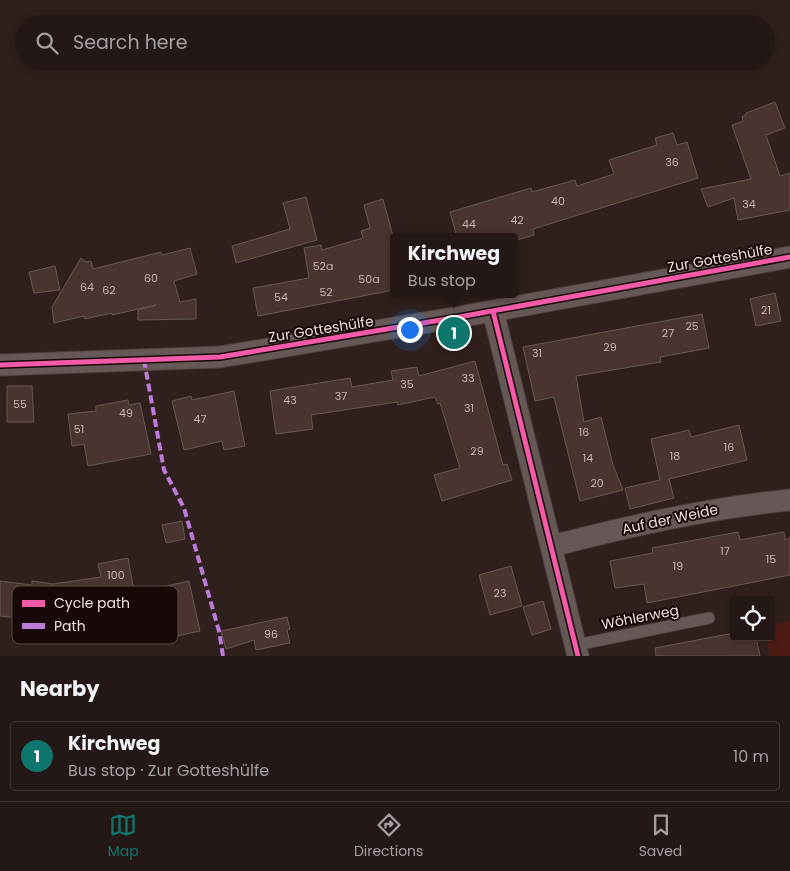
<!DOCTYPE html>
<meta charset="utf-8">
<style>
body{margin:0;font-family:Poppins,sans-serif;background:#302523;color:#f1f3f6}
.controls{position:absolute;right:15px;bottom:15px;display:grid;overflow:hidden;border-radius:5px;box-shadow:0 2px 8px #0003}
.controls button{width:45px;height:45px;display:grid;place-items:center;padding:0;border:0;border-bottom:1px solid #413735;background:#241816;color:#f1f3f6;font:25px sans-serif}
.you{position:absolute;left:409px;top:329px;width:18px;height:18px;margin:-12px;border:4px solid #fff;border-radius:50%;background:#1a73e8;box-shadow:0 0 0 8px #1a73e833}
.badge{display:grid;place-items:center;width:32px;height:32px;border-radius:50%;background:#0f766e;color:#fff;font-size:16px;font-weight:700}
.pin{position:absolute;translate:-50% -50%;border:2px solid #fff;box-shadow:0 1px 5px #0006}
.popup{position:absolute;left:390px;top:233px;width:128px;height:65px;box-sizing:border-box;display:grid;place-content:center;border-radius:5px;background:#241816;filter:drop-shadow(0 1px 4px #0005);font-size:16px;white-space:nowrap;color:#a3a0a1}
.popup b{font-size:19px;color:#f1f3f6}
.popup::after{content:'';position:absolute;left:50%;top:100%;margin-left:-10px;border:10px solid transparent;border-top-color:#241816}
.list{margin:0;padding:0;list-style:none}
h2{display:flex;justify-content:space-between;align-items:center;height:65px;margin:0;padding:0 20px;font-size:21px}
h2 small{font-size:16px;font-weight:400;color:#a3a0a1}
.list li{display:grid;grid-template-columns:32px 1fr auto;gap:15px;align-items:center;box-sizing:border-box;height:70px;margin:0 10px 10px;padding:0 10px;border:1px solid #413735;border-radius:5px}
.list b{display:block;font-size:19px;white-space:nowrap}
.list p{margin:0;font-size:16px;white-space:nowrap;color:#a3a0a1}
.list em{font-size:16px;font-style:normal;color:#a3a0a1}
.icon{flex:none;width:28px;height:28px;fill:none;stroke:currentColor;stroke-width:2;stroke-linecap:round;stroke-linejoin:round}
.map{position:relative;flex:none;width:790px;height:656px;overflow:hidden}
.search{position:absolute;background:#241816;box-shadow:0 2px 8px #0003;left:15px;right:15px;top:15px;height:55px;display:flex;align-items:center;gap:12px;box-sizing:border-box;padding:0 18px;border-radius:28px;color:#a3a0a1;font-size:19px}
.sheet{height:145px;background:#241816}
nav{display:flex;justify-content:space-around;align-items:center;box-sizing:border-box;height:70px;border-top:1px solid #413735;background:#241816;font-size:14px;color:#a3a0a1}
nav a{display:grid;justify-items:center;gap:2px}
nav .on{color:#0f766e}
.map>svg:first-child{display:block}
</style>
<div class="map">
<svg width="790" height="656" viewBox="0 0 790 656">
<rect width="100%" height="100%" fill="#30201d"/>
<!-- green -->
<path fill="#4d1b13" d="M790 621V656H770L766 637H771V625Z"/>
<!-- building -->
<path fill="#4a3430" stroke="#665855" d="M775 102 785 128 766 135 780 176 790 173V210L738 220 734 198 708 207 701 189 751 179 732 125 743 121 742 117 746 115V113Z
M673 133 677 145 687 142 698 178 533 229 534 235 514 241V237H457L450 212 531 188 532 192 575 180 577 186 614 174 609 160 657 145 655 138Z
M306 197 317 240 236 263 232 246 290 229 283 203Z
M383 199 394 240V290L258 316 253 288 309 278 304 248 321 245 322 250 363 238 361 231 370 228 364 205Z
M190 248 197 274 174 281 180 302 196 299V319L138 320V310L156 305 112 315V313L85 319 84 316 54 323 52 307 81 258 86 262 91 261 93 269 161 252 162 255Z
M55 266 60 290 34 293 29 272Z
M775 293 781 321 756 326 750 299Z
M702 314 709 348 660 357 661 362 576 376 584 422 601 417 613 465 623 490 580 501 554 397 535 401 523 347Z
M475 361 503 465 507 464 512 480 442 501 434 475 460 468 440 403 438 404 435 397 398 405 397 402 311 415 313 429 276 434 270 391 350 378 352 387 393 380 391 371 417 367 419 376Z
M7 386H32L34 422H7Z
M234 391 245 446 224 450 222 441 184 450 172 401 191 396 192 400Z
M128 400 129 405 140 403 151 454 88 466 84 444 72 446 68 414 96 411V406Z
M739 425 747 460 669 479 674 498 630 509 625 488 660 480 651 439 689 430 691 437Z
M182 521 185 539 166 543 162 525Z
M738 532 740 540 784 532 785 540 790 538V575L647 603 644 584 615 588 610 561 653 553 652 548Z
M128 558 135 597 107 603 109 615 92 619V626L0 616V581L32 585V581L53 584 101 577 98 564Z
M511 566 522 606 490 615 479 575Z
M189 581 200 631 177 636 176 630 162 634 161 629 152 631 144 591Z
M543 601 551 629 532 635 523 607Z
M287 617 290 629 287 630 290 643 256 650 254 640 226 649 221 631Z
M734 633V637H756L760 656H656L655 648Z"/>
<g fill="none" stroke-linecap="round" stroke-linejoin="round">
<defs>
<path id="lane" d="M576 645 709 618"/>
<path id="street" d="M493 311 578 656
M0 365 220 357 459 317 790 257
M552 546C630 526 709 508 790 500"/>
</defs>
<!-- lane casing -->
<use href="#lane" stroke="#4b3d3b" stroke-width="13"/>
<!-- street casing -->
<use href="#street" stroke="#4b3d3b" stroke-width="23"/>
<!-- lane -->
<use href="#lane" stroke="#665856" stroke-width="11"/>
<!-- street -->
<use href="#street" stroke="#665856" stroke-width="21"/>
<!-- quiet -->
<path stroke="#bd7bd9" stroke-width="4" stroke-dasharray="8 4" stroke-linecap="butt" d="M144 360 164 470 184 508 219 631 223 656"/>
<defs>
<path id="cycleway" d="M493 311 578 656
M0 365 220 357 459 317 790 257"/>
</defs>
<!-- cycleway casing -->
<use href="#cycleway" stroke="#160907" stroke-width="8"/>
<!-- cycleway -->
<use href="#cycleway" stroke="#f35aa7" stroke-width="5"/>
</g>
<g text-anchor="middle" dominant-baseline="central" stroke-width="4" stroke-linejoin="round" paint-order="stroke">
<!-- number labels -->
<g font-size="11" fill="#c9b4b0">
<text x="672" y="162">36</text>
<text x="558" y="201">40</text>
<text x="749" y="204">34</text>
<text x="517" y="220">42</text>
<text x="469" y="224">44</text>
<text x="323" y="266">52a</text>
<text x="151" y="278">60</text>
<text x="369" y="279">50a</text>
<text x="87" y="287">64</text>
<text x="109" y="290">62</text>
<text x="326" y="292">52</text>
<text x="281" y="297">54</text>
<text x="766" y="310">21</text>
<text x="692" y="326">25</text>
<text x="668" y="333">27</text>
<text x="610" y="347">29</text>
<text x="537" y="353">31</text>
<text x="468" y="378">33</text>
<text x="407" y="384">35</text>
<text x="341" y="396">37</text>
<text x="290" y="400">43</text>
<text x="20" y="404">55</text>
<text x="469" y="408">31</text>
<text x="126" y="413">49</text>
<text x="200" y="419">47</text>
<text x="79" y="429">51</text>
<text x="584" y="432">16</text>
<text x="729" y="447">16</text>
<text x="477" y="451">29</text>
<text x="675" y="456">18</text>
<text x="588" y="458">14</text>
<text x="597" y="483">20</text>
<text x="725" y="551">17</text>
<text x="771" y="559">15</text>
<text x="678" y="566">19</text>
<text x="116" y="575">100</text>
<text x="500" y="593">23</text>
<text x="271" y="634">96</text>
</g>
<!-- street labels -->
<g font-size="14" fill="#f3deda" stroke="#160907">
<text transform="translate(720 258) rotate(-10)">Zur Gotteshülfe</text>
<text transform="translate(321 329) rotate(-9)">Zur Gotteshülfe</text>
<text transform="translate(670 519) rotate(-12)">Auf der Weide</text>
<text transform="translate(640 617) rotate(-11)">Wöhlerweg</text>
</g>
</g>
<!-- legend -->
<rect x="12" y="586" width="166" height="58" rx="8" fill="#160907" stroke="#584946" stroke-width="1"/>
<rect x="22" y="600" width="23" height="7" fill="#f35aa7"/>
<rect x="22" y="623" width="23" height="6" fill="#bd7bd9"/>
<g font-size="14" fill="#f3deda">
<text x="54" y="608">Cycle path</text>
<text x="54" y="631">Path</text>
</g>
</svg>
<div class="controls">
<button><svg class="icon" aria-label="locate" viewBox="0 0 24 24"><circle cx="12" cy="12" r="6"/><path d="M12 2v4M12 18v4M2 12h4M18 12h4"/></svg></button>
</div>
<div class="you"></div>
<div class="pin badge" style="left:454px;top:333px">1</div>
<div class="popup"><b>Kirchweg</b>Bus stop</div>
<div class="search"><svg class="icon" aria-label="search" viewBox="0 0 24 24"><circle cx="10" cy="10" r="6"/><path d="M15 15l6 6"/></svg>Search here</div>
</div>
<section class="sheet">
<h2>Nearby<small></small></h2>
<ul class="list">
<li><span class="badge">1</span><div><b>Kirchweg</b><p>Bus stop · Zur Gotteshülfe</p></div><em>10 m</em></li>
</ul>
</section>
<nav>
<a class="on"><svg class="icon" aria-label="map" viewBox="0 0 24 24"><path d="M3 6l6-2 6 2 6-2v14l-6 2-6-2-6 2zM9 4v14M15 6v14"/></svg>Map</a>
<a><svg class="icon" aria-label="directions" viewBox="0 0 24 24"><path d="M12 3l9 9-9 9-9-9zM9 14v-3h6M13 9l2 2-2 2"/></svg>Directions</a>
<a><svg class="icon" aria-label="saved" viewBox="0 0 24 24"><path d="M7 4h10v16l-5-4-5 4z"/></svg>Saved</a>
</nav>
